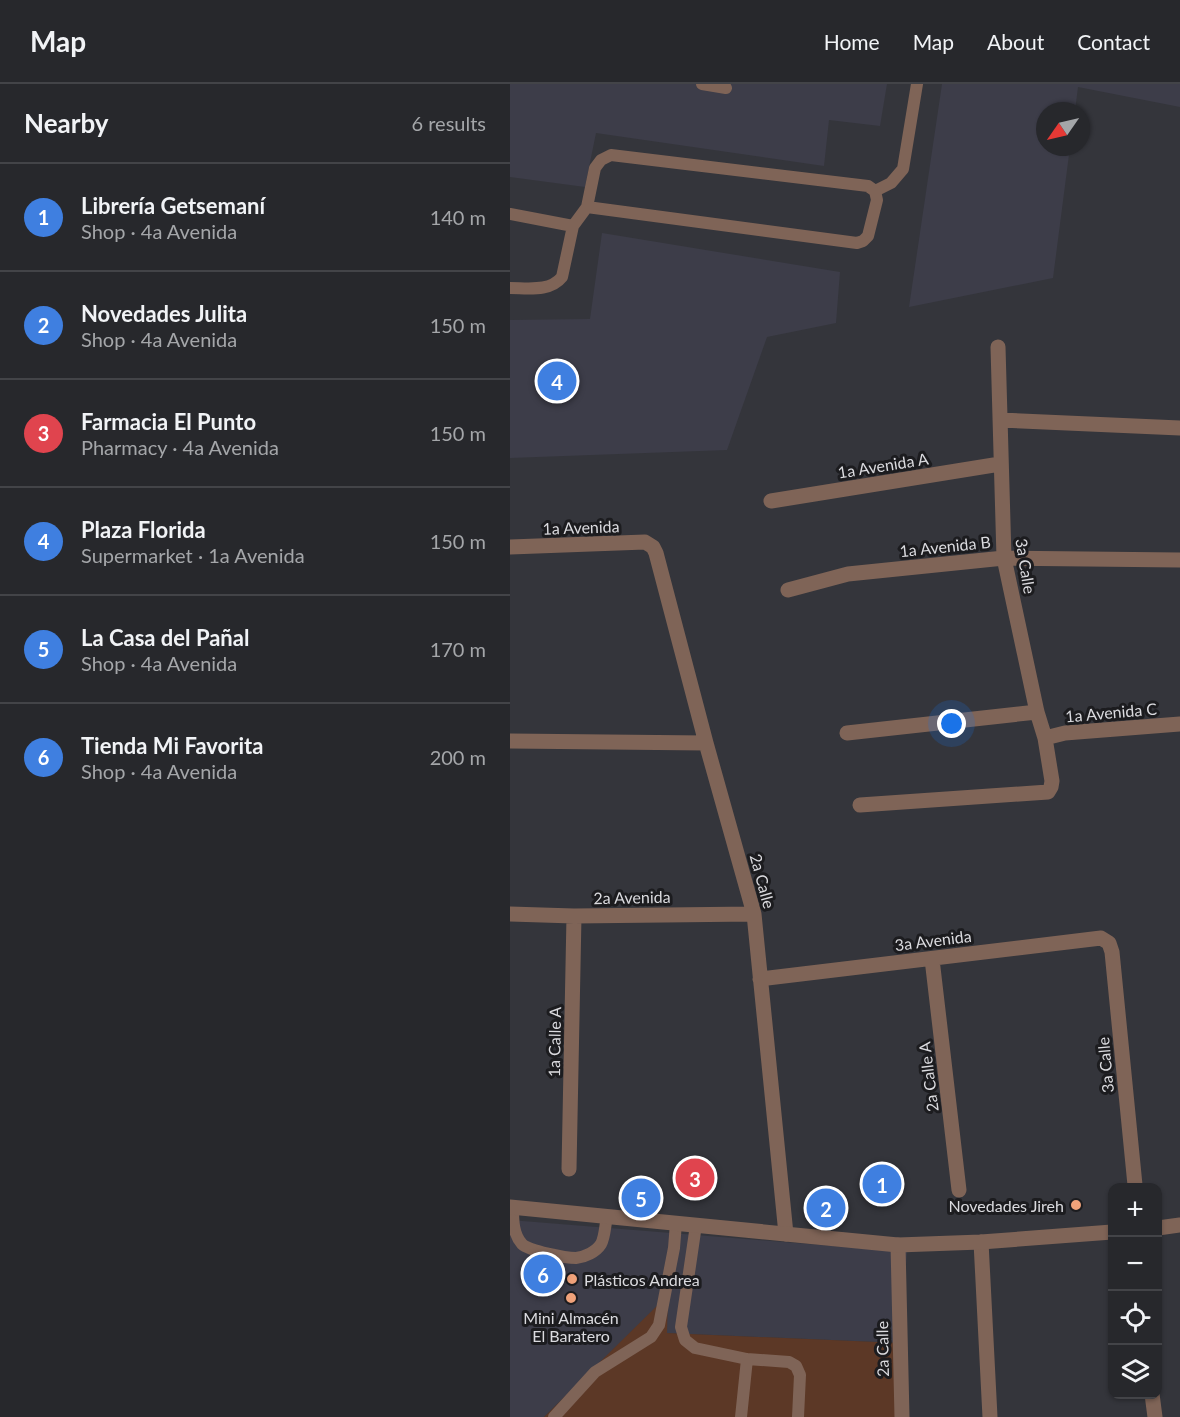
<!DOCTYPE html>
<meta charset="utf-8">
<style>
body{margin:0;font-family:Lato,sans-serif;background:#2f3034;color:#f1f3f6}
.controls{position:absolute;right:18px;bottom:18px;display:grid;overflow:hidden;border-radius:12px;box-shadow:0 2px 4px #0004}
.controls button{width:54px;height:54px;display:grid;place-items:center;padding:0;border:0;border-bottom:2px solid #434448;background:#27282c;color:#f1f3f6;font:30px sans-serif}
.compass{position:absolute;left:526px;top:18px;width:54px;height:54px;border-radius:50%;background:#27282c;box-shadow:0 2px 4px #0004;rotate:236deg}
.you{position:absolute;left:442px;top:640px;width:21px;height:21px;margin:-15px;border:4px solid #fff;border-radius:50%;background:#1a73e8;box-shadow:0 0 0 9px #1a73e833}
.badge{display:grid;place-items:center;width:39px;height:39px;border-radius:50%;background:#f0a27a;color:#fff;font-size:20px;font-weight:700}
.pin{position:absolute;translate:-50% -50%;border:3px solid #fff;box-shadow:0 2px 6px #0006}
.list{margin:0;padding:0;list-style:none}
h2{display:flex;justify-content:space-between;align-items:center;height:78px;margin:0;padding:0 24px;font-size:26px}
h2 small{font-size:20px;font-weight:400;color:#a4a6a9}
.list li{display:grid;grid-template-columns:39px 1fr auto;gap:18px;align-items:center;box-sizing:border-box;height:108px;padding:0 24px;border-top:2px solid #434448}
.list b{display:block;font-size:22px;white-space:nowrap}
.list p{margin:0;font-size:20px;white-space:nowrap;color:#a4a6a9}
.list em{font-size:20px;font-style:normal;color:#a4a6a9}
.icon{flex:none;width:33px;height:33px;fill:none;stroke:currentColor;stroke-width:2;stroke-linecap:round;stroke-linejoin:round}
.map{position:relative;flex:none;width:670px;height:1333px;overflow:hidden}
header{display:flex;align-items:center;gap:36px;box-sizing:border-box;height:84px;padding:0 30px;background:#27282c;border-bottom:2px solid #434448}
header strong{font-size:28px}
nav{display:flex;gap:33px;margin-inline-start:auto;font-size:21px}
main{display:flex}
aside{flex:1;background:#27282c}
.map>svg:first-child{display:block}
</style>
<header>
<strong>Map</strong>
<nav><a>Home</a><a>Map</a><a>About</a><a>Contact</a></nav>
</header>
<main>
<aside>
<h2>Nearby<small>6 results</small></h2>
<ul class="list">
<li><span class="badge" style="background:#3f7fe0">1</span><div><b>Librería Getsemaní</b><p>Shop · 4a Avenida</p></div><em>140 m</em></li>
<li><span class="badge" style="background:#3f7fe0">2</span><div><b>Novedades Julita</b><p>Shop · 4a Avenida</p></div><em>150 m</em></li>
<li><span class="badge" style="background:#e0444e">3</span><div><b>Farmacia El Punto</b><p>Pharmacy · 4a Avenida</p></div><em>150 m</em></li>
<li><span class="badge" style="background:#3f7fe0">4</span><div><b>Plaza Florida</b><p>Supermarket · 1a Avenida</p></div><em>150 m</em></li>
<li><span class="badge" style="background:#3f7fe0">5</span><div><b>La Casa del Pañal</b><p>Shop · 4a Avenida</p></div><em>170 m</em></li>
<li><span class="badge" style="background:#3f7fe0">6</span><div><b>Tienda Mi Favorita</b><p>Shop · 4a Avenida</p></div><em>200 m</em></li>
</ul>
</aside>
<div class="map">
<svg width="670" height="1333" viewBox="0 0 670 1333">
<rect width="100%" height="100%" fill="#34353b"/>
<!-- built -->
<path fill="#3d3d49" d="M0 0H377L370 42 319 36 314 82 86 49 75 103 0 93Z
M432 0H670V23L568 3 565 27H535V63H560L543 194 399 223Z
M92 149 330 188 326 239 257 253 217 366 0 374V236L80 235Z
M0 1136 397 1168 390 1259 156 1249 158 1212 34 1333H0Z"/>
<!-- green -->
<path fill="#5c3826" d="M158 1211 157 1249 390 1259 387 1333H34Z"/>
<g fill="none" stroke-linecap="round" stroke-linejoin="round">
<!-- service -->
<path stroke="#7f6457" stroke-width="12" d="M192 0 216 4
M365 107 381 99 393 85 407 0
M0 130 63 142 52 193C40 208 18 204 0 204
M63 142 77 123 85 84 91 76 101 71 358 102 365 107 367 116 358 152 353 157 347 159 77 123
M3 1124C3 1136 3 1150 12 1160 19 1167 56 1174 66 1174 75 1173 86 1168 91 1160 95 1153 95 1141 97 1133
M186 1141 171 1243 175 1256 185 1264 237 1275 279 1278 286 1282 290 1291 288 1333
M44 1333 85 1288 141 1253 149 1241 164 1164 166 1139
M231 1333 237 1275"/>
<!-- minor -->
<path stroke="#7f6457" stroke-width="15" d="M490 336 670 344
M261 417 490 380
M0 463 135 458 143 463 146 469 196 659 244 830 276 1150
M278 506 338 490 494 474 670 476
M337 649 527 628
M535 654 555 649 670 640
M0 657 196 659
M350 721 538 708 541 703 542 697 535 654 527 628 494 474 488 263
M0 830 64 832 244 830
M422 875 449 1106
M250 895 591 854 599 859 602 868 625 1101
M59 1085 64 832
M471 1158 480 1333
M388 1161 392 1333
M642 1310 645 1333"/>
<!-- tertiary -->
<path stroke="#7f6457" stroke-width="15" d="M0 1123 388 1161 471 1158 602 1148
M648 1144 670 1141"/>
</g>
<!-- markers -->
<g fill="#f0a27a" stroke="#1c1c1f" stroke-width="2">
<circle cx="566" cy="1121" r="6"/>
<circle cx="62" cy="1195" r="6"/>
<circle cx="61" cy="1214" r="6"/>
</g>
<g text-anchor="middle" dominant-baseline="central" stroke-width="6" stroke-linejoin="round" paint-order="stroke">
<!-- street labels -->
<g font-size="16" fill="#dbdbdf" stroke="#1c1c1f">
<text transform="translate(373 381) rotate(-9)">1a Avenida A</text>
<text transform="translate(71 443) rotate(-2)">1a Avenida</text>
<text transform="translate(435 462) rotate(-6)">1a Avenida B</text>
<text transform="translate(516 482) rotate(81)">3a Calle</text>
<text transform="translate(601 628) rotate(-5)">1a Avenida C</text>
<text transform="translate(253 797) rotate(75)">2a Calle</text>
<text transform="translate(122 813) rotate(-1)">2a Avenida</text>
<text transform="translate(423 856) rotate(-7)">3a Avenida</text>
<text transform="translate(44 958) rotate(-89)">1a Calle A</text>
<text transform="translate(595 981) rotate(-95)">3a Calle</text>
<text transform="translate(418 993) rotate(-97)">2a Calle A</text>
<text transform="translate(372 1265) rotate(-91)">2a Calle</text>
</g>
<!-- poi labels -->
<g font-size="16" fill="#dbdbdf" stroke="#1c1c1f" text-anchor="end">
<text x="554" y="1121">Novedades Jireh</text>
<text x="74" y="1195" text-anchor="start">Plásticos Andrea</text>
<text x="61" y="1233" text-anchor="middle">Mini Almacén<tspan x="61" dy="18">El Baratero</tspan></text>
</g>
</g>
</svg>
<div class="controls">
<button>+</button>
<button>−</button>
<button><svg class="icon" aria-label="locate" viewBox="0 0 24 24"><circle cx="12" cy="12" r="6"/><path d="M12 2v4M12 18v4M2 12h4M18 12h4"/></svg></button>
<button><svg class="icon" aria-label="layers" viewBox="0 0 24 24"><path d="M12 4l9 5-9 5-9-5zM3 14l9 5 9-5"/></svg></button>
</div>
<svg class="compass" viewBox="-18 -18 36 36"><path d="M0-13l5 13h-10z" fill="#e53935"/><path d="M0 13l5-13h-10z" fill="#a4a6a9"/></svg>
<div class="you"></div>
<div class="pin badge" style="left:372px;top:1100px;background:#3f7fe0">1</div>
<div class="pin badge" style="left:316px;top:1124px;background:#3f7fe0">2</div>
<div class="pin badge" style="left:185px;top:1094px;background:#e0444e">3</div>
<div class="pin badge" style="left:47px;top:297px;background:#3f7fe0">4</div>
<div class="pin badge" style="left:131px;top:1114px;background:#3f7fe0">5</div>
<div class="pin badge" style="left:33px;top:1190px;background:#3f7fe0">6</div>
</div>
</main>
